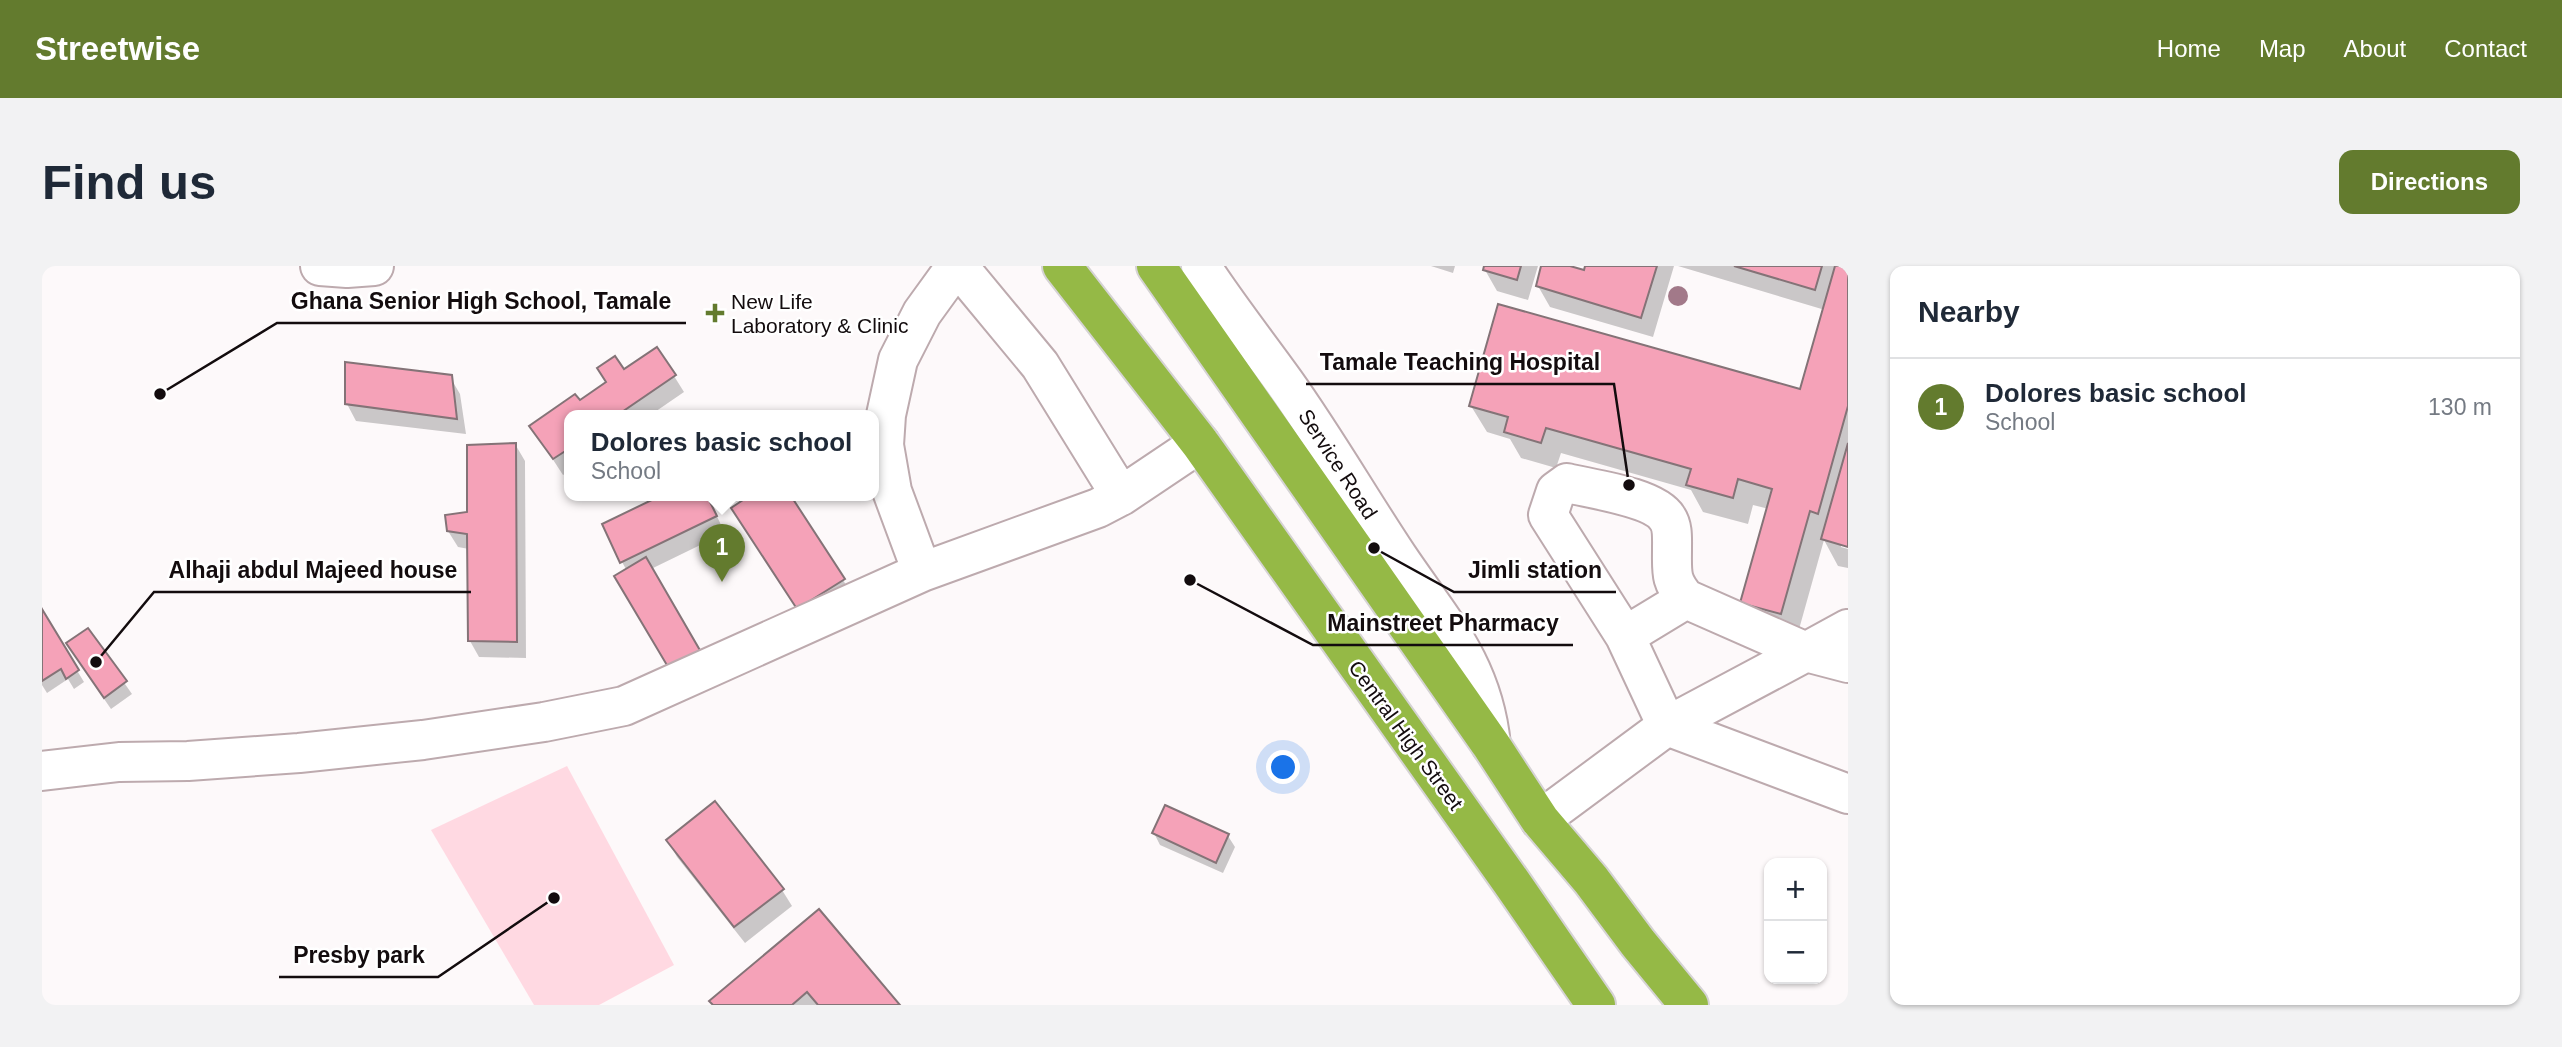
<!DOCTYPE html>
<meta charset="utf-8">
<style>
body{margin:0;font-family:Helvetica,sans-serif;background:#f2f2f3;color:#1f2937}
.controls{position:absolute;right:21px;bottom:21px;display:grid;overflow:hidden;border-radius:14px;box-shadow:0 2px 5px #0004}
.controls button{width:63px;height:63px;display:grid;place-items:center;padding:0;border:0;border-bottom:2px solid #e0e1e3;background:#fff;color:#1f2937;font:35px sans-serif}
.you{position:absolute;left:1242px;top:502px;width:24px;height:24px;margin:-18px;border:5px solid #fff;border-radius:50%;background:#1a73e8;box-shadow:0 0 0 10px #1a73e833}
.badge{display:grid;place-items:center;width:46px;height:46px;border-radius:50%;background:#637b2e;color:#fff;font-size:23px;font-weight:700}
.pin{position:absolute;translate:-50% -58px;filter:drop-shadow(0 2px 4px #0008)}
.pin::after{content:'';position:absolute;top:37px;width:24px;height:21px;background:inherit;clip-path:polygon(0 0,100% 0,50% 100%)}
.popup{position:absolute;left:522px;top:144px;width:315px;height:91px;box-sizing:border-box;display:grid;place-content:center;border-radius:14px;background:#fff;filter:drop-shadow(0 2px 5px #0005);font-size:23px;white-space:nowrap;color:#747a83}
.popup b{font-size:26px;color:#1f2937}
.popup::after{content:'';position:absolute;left:50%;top:100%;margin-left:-14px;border:14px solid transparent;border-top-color:#fff}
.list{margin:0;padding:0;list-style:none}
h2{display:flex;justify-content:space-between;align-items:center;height:91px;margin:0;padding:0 28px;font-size:30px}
h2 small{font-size:23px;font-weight:400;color:#747a83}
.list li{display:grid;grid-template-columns:46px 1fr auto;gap:21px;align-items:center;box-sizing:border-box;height:98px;padding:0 28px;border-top:2px solid #e0e1e3}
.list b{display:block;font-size:26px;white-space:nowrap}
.list p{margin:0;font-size:23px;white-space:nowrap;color:#747a83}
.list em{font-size:23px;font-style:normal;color:#747a83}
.map{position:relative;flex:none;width:1806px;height:739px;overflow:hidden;border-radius:14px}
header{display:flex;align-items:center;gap:42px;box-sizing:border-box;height:98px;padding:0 35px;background:#637b2e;color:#fff}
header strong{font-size:33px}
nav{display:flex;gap:38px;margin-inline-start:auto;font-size:24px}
.intro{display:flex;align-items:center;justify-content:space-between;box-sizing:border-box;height:168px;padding:0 42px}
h1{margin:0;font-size:49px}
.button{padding:18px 32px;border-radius:14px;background:#637b2e;color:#fff;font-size:24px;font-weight:700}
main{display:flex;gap:42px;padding:0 42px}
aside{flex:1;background:#fff;border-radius:14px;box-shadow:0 2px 5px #0004}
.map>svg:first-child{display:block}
</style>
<header>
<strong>Streetwise</strong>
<nav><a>Home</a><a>Map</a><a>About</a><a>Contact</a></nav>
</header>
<div class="intro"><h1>Find us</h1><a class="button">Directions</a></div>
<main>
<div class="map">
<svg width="1806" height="739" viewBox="0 0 1806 739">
<rect width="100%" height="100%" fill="#fdf9fa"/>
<!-- green -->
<path fill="#ffd9e2" d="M525 500 632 699 557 739H492L389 564Z"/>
<!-- shadow -->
<path fill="#0003" d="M1389 0H1413L1411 7Z
M1444 0H1496L1486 34 1455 25 1443 4Z
M1501 0H1522L1543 6 1545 0H1632L1611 71 1508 41 1496 20Z
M1636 0H1806V279L1799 277V281L1806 283V302L1796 300 1782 274 1754 374 1700 337 1727 243 1711 239 1706 258 1661 246 1649 224 1519 187 1514 202 1479 192 1468 173 1445 166 1429 140 1760 125 1783 44Z
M582 105 632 110 642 126 607 150H528V205L521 209 489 160 537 137Z
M408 111 418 128 424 168 314 155 305 138Z
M473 178 483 195 484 392 437 391 428 375 427 283 416 281 406 265 426 248Z
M622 230H665L683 267 609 303 585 305 580 296Z
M710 230 801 314 811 330 766 359Z
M0 347 42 416 32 423 26 413 5 427 0 419Z
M45 364 90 428 69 443 32 389Z
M1112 567 1186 570 1193 581 1181 607 1118 579Z
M626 575 740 624 750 640 703 677 635 591Z
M777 646 856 739H672L670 735Z"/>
<!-- building -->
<path fill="#f5a2b8" stroke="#847377" stroke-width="2" d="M1442 0H1479L1475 14 1441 4Z
M1499 0H1528L1542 4 1543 0H1615L1599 52 1494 20Z
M1692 0H1780L1773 24Z
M1793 0H1806V140L1776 248 1768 245 1739 348 1698 337 1730 223 1696 213 1691 232 1644 219 1649 203 1504 162 1499 177 1462 166 1466 151 1427 140 1456 38 1758 123Z
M615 81 634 109 574 150H528V182L511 193 487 160 533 128 538 134 564 116 555 102 573 90 582 103Z
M303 96 410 109 415 153 303 138Z
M474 177 475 376 426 375 425 268 405 265 403 249 425 246V179Z
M1806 177V281L1779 273Z
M618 230H665L675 250 578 297 560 258Z
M707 230H749L803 313 755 343 689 242Z
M604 291 663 393 632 411 572 310Z
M0 343 37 404 24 413 19 403 0 415Z
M46 362 85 415 62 432 24 377Z
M673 535 742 623 692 661 624 574Z
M1123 539 1187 568 1174 597 1110 567Z
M777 643 858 739H776L765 726 750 739H671L667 735Z"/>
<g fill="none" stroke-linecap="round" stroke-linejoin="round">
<defs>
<path id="minor" d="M278 0 305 2 332 0
M916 0 998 99 1079 230
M1159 0C1185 40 1215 78 1243 117 1283 173 1318 234 1356 291 1399 355 1441 398 1449 479
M880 306 850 225 842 179 844 149 856 94 880 47 914 0
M1806 363 1764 386 1644 333C1628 315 1630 307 1630 283 1630 273 1631 260 1625 252 1612 231 1549 223 1525 217L1514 225 1506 249 1583 370 1625 460 1806 528
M1583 370 1644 333
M0 505 77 496 146 495 257 487 381 474 502 456 582 440 880 306 1056 242 1079 230 1158 177
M1498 554 1625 460 1764 386 1806 397"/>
<path id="highway" d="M1020 0 1158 177 1470 617 1554 739
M1114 0 1449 479 1498 554 1549 614 1596 677 1647 739"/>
</defs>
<!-- minor casing -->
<use href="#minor" stroke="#bdaaae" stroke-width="42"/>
<!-- highway casing -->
<use href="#highway" stroke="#d5d3d4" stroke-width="42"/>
<!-- minor -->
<use href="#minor" stroke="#fff" stroke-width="38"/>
<!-- highway -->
<use href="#highway" stroke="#95b946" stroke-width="38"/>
</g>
<!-- trees -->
<circle fill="#a27989" cx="1636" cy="30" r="10"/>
<!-- markers -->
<path fill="#637b2e" stroke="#fff" stroke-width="2.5" d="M669.5 36.5h7v7h7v7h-7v7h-7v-7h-7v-7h7z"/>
<g text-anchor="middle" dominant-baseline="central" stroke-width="5" stroke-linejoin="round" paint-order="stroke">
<!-- poi labels -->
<g font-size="21" fill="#130c0e" stroke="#fff" text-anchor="start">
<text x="689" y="35">New Life<tspan x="689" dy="24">Laboratory &amp; Clinic</tspan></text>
</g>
<!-- street labels -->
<g font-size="21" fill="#130c0e" stroke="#fff">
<text transform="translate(1296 198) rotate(57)">Service Road</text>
<text transform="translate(1364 469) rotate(54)">Central High Street</text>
</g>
</g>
<!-- callouts -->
<path fill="none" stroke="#130c0e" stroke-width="2.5" d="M118 128L235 57H644M1587 219L1572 118H1264M1332 282L1412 326H1574M54 396L112 326H429M1148 314L1271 379H1531M512 632L396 711H237"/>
<g fill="#130c0e" stroke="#fff" stroke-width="2.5">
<circle cx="118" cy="128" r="7"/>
<circle cx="1587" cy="219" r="7"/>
<circle cx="1332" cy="282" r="7"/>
<circle cx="54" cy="396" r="7"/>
<circle cx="1148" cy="314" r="7"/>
<circle cx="512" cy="632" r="7"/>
</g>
<g font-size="23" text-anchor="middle" font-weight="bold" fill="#130c0e" stroke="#fff" stroke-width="5" stroke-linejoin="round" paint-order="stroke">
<text x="439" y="43">Ghana Senior High School, Tamale</text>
<text x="1418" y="104">Tamale Teaching Hospital</text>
<text x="1493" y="312">Jimli station</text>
<text x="271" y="312">Alhaji abdul Majeed house</text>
<text x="1401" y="365">Mainstreet Pharmacy</text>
<text x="317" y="697">Presby park</text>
</g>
</svg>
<div class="controls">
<button>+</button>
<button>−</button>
</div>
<div class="you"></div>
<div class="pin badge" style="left:680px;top:316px">1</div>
<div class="popup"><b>Dolores basic school</b>School</div>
</div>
<aside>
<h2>Nearby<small></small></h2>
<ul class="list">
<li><span class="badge">1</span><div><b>Dolores basic school</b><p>School</p></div><em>130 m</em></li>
</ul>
</aside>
</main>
